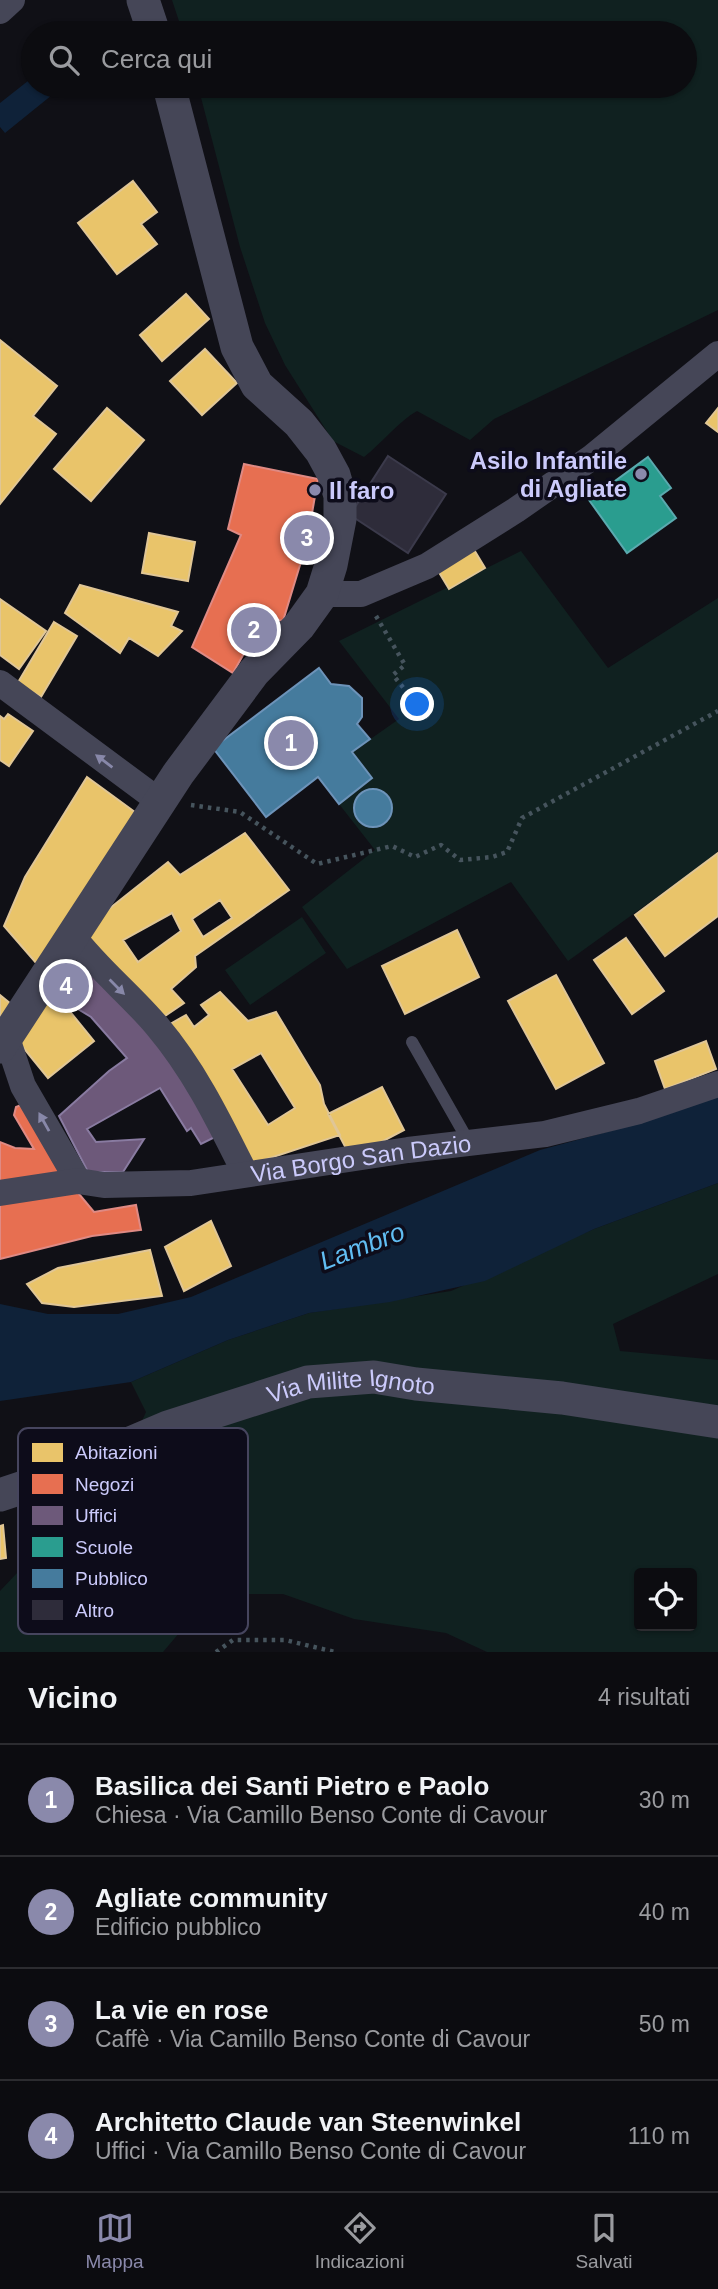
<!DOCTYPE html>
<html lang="it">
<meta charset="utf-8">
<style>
body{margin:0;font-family:Arial,sans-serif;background:#1a1a1e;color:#f1f3f6}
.controls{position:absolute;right:21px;bottom:21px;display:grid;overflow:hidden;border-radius:7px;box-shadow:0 2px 5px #0004}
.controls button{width:63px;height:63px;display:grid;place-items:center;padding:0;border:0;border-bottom:2px solid #2c2c30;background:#0c0c10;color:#f1f3f6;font:35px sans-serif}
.you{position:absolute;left:418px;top:705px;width:24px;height:24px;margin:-18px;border:5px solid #fff;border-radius:50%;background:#1a73e8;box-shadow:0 0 0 10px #1a73e833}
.badge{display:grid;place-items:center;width:46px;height:46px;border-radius:50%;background:#8a89ab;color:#fff;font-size:23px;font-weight:700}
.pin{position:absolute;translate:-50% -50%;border:4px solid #fff;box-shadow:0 2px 7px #0006}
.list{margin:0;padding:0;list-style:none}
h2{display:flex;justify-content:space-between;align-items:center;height:91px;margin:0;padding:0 28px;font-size:30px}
h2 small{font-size:23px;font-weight:400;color:#9a9b9f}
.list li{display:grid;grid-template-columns:46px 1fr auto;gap:21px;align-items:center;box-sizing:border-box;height:112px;padding:0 28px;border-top:2px solid #2c2c30}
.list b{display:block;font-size:26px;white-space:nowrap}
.list p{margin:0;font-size:23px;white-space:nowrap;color:#9a9b9f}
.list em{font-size:23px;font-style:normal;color:#9a9b9f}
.icon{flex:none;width:38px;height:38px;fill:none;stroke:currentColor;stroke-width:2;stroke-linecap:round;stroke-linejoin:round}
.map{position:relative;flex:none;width:718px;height:1652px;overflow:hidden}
.search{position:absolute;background:#0c0c10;box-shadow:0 2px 5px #0004;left:21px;right:21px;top:21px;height:77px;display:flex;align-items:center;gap:18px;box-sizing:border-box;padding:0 24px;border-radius:38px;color:#9a9b9f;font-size:26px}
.sheet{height:539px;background:#0c0c10}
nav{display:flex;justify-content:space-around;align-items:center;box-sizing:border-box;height:98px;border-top:2px solid #2c2c30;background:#0c0c10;font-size:19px;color:#9a9b9f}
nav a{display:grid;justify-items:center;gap:4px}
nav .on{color:#8a89ab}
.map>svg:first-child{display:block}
</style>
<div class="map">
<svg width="718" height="1652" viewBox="0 0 718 1652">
<rect width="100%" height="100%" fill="#101016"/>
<!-- green -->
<path fill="#102120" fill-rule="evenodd" d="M172 0H718V310L494 419 470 440 417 411C399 421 382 443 364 457L333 441 285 365 265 323 240 247 198 86H685V33H183Z
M521 551 608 668 718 598V853L568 961 511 882 347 969 302 907 375 850 339 804 372 778 352 752 399 719 339 641Z
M302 917 326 953 250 1005 225 970Z
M718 1183V1274L613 1324 620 1351 718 1360V1652H487L446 1633 354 1619 283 1594H249L220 1600 197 1612 163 1652H0V1591L124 1460 146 1412 131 1382 228 1340 309 1313 451 1291 594 1229ZM639 1573H692V1626H639Z"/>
<!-- water -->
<path fill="#0f2239" d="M33 77V86H44L52 95 5 133 0 127V103Z
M718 1094V1183L594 1229 485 1281 390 1302 309 1313 228 1340 131 1382 0 1401V1304L48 1314H118L191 1297 540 1150 614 1130Z"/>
<!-- homes -->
<path fill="#e9c46a" stroke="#e0c696" stroke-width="2" fill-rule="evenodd" d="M133 181 157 212 141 224 157 244 117 274 78 223Z
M186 294 209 319 162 361 140 335Z
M0 340 57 386 33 416 56 434 0 504Z
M205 349 237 383 202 415 170 381Z
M107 408 144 440 91 501 54 469Z
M718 408V432L706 423Z
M149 533 195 542 188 581 142 573Z
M470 543 485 568 449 589 434 564Z
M80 585 178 612 171 626 182 631 158 656 129 638 120 653 65 613Z
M0 599 46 631 19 669 0 655Z
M54 622 77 636 41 697 17 684Z
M8 714 33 731 9 766 0 760V716L4 719Z
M87 777 143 818 44 972 4 926 25 877Z
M245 833 289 890 195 956 196 967 171 989 184 1003 159 1020 81 939 95 920 168 862 180 875ZM220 900 232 918 203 937 192 919ZM172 913 181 931 138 962 123 940Z
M718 853V916L665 956 635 915Z
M457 930 479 977 405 1014 382 966Z
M626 938 664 991 632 1014 594 960Z
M556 975 604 1063 556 1089 508 1001Z
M54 992 94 1041 48 1078 13 1035Z
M220 992 248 1021 276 1012 320 1085 324 1104 340 1135 258 1162H250L170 1024 186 1015 194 1027 209 1015 201 1005ZM261 1053 295 1108 268 1125 232 1069Z
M0 995 17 1009 0 1033Z
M706 1041 716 1069 665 1089 655 1061Z
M382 1087 404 1130 351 1158 328 1114Z
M211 1221 231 1266 184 1291 165 1247Z
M150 1250 162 1296 74 1307 42 1303 27 1284 58 1268Z
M3 1525 6 1558 0 1559V1526Z"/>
<!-- shops -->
<path fill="#e76f51" stroke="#df8a84" stroke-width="2" d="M244 464 318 479 307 542 283 621 265 616 233 673 192 647 241 535 228 529Z
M36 1099 68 1179 0 1185V1142L15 1148 34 1149 14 1115 16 1107Z
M74 1188 94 1212 136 1205 141 1230 92 1236 0 1259V1202Z"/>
<!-- offices -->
<path fill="#6d597a" stroke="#897ba1" stroke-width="2" d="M88 965 197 1084 223 1133 201 1144 191 1128 187 1131 160 1088 87 1129 96 1142 144 1139 123 1172H88L59 1116 109 1071 127 1058 91 1017 73 1006 61 988Z"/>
<!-- schools -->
<path fill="#2a9d8f" stroke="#5aaaaf" stroke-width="2" d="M648 457 671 488 660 496 676 518 627 553 589 500Z"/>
<!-- public -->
<path fill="#457b9d" stroke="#6d93b9" stroke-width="2" d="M319 668 331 684 349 686 362 698V717L357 724 370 739 352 752 372 778 339 804 318 777 266 817 213 748Z
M354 808a19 19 0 1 1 38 0a19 19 0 1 1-38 0Z"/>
<!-- building -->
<path fill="#2e2c3a" stroke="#3b3a4b" stroke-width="2" d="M388 456 446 494 408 553 350 515Z"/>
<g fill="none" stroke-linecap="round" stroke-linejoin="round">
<!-- path -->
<path stroke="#46545d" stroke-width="4.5" stroke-dasharray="3.5 5" stroke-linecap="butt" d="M376 616 405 665 393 675 428 718
M191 805 240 812 317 864 392 846 415 857 441 845 460 860 492 857 507 852 522 818 718 711
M216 1652 233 1640H285L335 1652"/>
<!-- service -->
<path stroke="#454657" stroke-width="12" d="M412 1042 470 1144"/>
<!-- minor -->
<g stroke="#454657" stroke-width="26">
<path d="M0 11 12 0"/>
<path d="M322 594H361L427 566 516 510 591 458 718 354"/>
<path d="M0 683 159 801"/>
<path d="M73 936C98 969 130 994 157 1026 195 1071 219 1121 245 1173"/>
<path d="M7 1038 23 1086 78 1181"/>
<path id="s1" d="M0 1193 78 1181 104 1185 191 1183 408 1150 545 1134 639 1111 718 1084"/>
</g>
<!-- tertiary -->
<g stroke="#454657" stroke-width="33">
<path d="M143 0 154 33"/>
<path d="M0 1047 178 774 254 672 299 626 322 594 331 565 340 519V496L334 475 321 451 299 423 257 385 237 347 169 86"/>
<path id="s2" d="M0 1495 39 1482 168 1427 308 1382 374 1377 416 1384 562 1398 718 1422"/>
</g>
</g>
<!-- one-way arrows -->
<defs><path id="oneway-solid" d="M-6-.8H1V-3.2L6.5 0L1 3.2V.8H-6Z" transform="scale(1.75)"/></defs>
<g fill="#8888a9">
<use href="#oneway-solid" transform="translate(104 761) rotate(-143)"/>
<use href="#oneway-solid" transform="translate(117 987) rotate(45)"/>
<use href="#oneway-solid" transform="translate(44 1122) rotate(-119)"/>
</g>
<!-- markers -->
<g fill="#8a89ab" stroke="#0d0c1a" stroke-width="2.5">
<circle cx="641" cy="474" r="7"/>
<circle cx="315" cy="490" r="7"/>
</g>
<g text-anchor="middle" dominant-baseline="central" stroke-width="7" stroke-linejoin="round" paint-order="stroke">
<!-- poi labels -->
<g font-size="24" font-weight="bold" fill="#cbcafb" stroke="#0d0c1a" text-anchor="end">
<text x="627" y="460">Asilo Infantile<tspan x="627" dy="28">di Agliate</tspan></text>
<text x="329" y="490" text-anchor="start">Il faro</text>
</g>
<!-- street labels -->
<g font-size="24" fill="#cbcafb" stroke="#0d0c1a">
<text stroke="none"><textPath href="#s1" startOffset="364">Via Borgo San Dazio</textPath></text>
<text stroke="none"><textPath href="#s2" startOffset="371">Via Milite Ignoto</textPath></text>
</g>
<!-- water labels -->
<g font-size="26" font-style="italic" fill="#61bdf2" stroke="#0d0c1a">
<text transform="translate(362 1246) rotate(-21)">Lambro</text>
</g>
</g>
<!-- legend -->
<rect x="18" y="1428" width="230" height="206" rx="10" fill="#0d0c1a" stroke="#46455e" stroke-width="2"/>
<rect x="32" y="1443" width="31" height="19" fill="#e9c46a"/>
<rect x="32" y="1474" width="31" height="20" fill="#e76f51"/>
<rect x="32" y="1506" width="31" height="19" fill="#6d597a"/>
<rect x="32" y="1537" width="31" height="20" fill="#2a9d8f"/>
<rect x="32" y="1569" width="31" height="19" fill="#457b9d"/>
<rect x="32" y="1600" width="31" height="20" fill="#2e2c3a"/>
<g font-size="19" fill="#cbcafb">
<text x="75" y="1459">Abitazioni</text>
<text x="75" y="1491">Negozi</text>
<text x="75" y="1522">Uffici</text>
<text x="75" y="1554">Scuole</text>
<text x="75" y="1585">Pubblico</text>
<text x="75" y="1617">Altro</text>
</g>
</svg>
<div class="controls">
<button><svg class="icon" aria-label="locate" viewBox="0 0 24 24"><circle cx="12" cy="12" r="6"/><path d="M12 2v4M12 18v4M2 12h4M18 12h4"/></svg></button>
</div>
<div class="you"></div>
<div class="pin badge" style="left:291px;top:743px">1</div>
<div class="pin badge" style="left:254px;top:630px">2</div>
<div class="pin badge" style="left:307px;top:538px">3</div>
<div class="pin badge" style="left:66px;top:986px">4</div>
<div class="search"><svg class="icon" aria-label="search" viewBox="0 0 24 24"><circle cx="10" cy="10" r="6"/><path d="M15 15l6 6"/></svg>Cerca qui</div>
</div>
<section class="sheet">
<h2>Vicino<small>4 risultati</small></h2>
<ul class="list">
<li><span class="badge">1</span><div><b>Basilica dei Santi Pietro e Paolo</b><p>Chiesa · Via Camillo Benso Conte di Cavour</p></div><em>30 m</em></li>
<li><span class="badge">2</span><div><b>Agliate community</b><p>Edificio pubblico</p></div><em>40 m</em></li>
<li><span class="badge">3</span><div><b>La vie en rose</b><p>Caffè · Via Camillo Benso Conte di Cavour</p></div><em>50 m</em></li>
<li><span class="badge">4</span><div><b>Architetto Claude van Steenwinkel</b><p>Uffici · Via Camillo Benso Conte di Cavour</p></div><em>110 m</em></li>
</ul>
</section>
<nav>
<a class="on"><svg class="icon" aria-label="map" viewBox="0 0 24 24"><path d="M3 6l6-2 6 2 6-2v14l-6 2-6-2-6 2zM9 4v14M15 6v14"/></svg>Mappa</a>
<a><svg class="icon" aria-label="directions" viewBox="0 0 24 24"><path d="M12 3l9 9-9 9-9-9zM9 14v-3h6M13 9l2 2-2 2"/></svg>Indicazioni</a>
<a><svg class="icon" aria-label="saved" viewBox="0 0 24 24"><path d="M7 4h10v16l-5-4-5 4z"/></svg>Salvati</a>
</nav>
